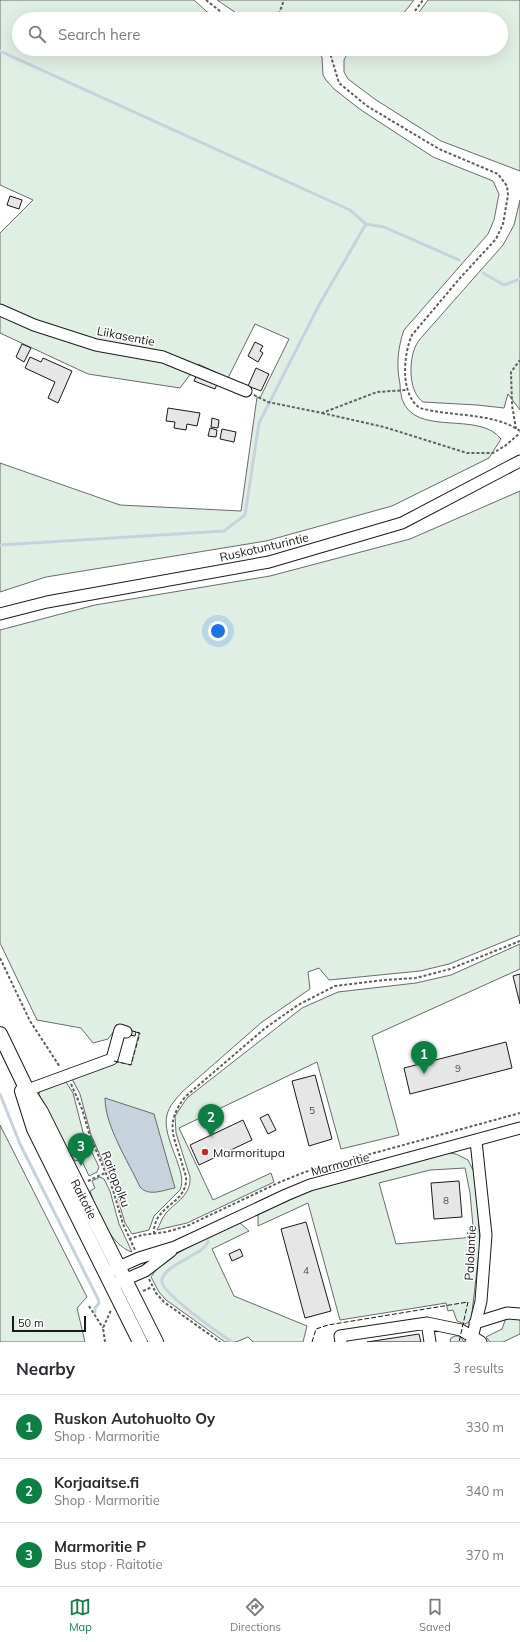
<!DOCTYPE html>
<meta charset="utf-8">
<style>
body{margin:0;font-family:Mulish,sans-serif;background:#f2f2f3;color:#2b2b33}
.scale{position:absolute;left:12px;bottom:10px;width:74px;box-sizing:border-box;padding-left:4px;border:2px solid #1a1a1a;border-top:0;font-size:11px;line-height:14px;white-space:nowrap;color:#1a1a1a;-webkit-text-stroke:3px #fff;paint-order:stroke}
.you{position:absolute;left:218px;top:631px;width:14px;height:14px;margin:-10px;border:3px solid #fff;border-radius:50%;background:#1a73e8;box-shadow:0 0 0 6px #1a73e833}
.badge{display:grid;place-items:center;width:26px;height:26px;border-radius:50%;background:#0b8043;color:#fff;font-size:13px;font-weight:700}
.pin{position:absolute;translate:-50% -33px;filter:drop-shadow(0 1px 2px #0008)}
.pin::after{content:'';position:absolute;top:21px;width:14px;height:12px;background:inherit;clip-path:polygon(0 0,100% 0,50% 100%)}
.list{margin:0;padding:0;list-style:none}
h2{display:flex;justify-content:space-between;align-items:center;height:52px;margin:0;padding:0 16px;font-size:17px}
h2 small{font-size:13px;font-weight:400;color:#7c7c81}
.list li{display:grid;grid-template-columns:26px 1fr auto;gap:12px;align-items:center;box-sizing:border-box;height:64px;padding:0 16px;border-top:1px solid #e1e1e2}
.list b{display:block;font-size:15px;white-space:nowrap}
.list p{margin:0;font-size:13px;white-space:nowrap;color:#7c7c81}
.list em{font-size:13px;font-style:normal;color:#7c7c81}
.icon{flex:none;width:22px;height:22px;fill:none;stroke:currentColor;stroke-width:2;stroke-linecap:round;stroke-linejoin:round}
.map{position:relative;flex:none;width:520px;height:1342px;overflow:hidden}
.search{position:absolute;background:#fff;box-shadow:0 4px 16px #0002;left:12px;right:12px;top:12px;height:44px;display:flex;align-items:center;gap:10px;box-sizing:border-box;padding:0 14px;border-radius:22px;color:#7c7c81;font-size:15px}
.sheet{height:244px;background:#fff}
nav{display:flex;justify-content:space-around;align-items:center;box-sizing:border-box;height:56px;border-top:1px solid #e1e1e2;background:#fff;font-size:11px;color:#7c7c81}
nav a{display:grid;justify-items:center;gap:2px}
nav .on{color:#0b8043}
.map>svg:first-child{display:block}
</style>
<div class="map">
<svg width="520" height="1342" viewBox="0 0 520 1342">
<rect width="100%" height="100%" fill="#fff"/>
<!-- green -->
<path fill="#e0efe3" stroke="#6a6a6a" fill-rule="evenodd" d="M0 0H194L215 19H19V49H291L317 52 322 57 323 75 326 80 334 89 361 110 433 157 493 181 499 194 494 220 488 234 404 330C398 347 396 365 400 384 400 389 401 394 402 399 415 438 479 410 501 439L489 458 392 506 266 541 46 577 0 592V463L120 505 241 511 257 397 260 398 289 339 255 324 228 378 198 364 180 388 88 374 0 333V233L33 200 0 185Z
M217 0H414L399 19H245Z
M428 0H520V171L441 141 376 100 348 79 344 72V60L347 54 383 53 388 49H501V19H414Z
M520 200V410L508 394 504 408 477 405 423 402C409 392 409 365 414 350 415 346 418 342 420 339L503 245 514 225Z
M520 491V935L449 964 420 971 329 980 319 968 308 972 310 989 262 1022 182 1092C176 1099 169 1106 167 1115 161 1138 189 1172 180 1190L154 1216 149 1230 132 1234 125 1223 114 1186 91 1135 80 1094 71 1077 114 1061 131 1065 139 1033 117 1027 108 1039 93 1043 81 1028 37 1020 0 943V630L95 605 270 576 410 539Z
M520 944V969L372 1036 399 1135 341 1149 317 1062 179 1128 213 1200 271 1173 274 1182 187 1223 157 1230C160 1224 162 1218 166 1213 177 1201 191 1195 190 1177L176 1133 175 1116 187 1098 302 1008 338 992 416 983 451 975Z
M64 1079 73 1093 84 1136 99 1167 97 1172 89 1176 81 1159 75 1161 67 1149 39 1095 40 1090Z
M0 1125 87 1297 77 1308 85 1342H0Z
M449 1153 456 1154 468 1160 474 1172 477 1194 480 1244 471 1321 465 1324 457 1321 453 1310 448 1311 446 1303 340 1320 308 1203 258 1226V1214L312 1190ZM465 1168 470 1193 474 1237 396 1244 379 1183 430 1170Z
M100 1177 104 1179 110 1191 119 1224 132 1252C111 1246 96 1210 90 1191L95 1188 92 1181Z
M240 1223 249 1231 212 1249 234 1296 307 1326 303 1342H253L248 1337 236 1342H225L166 1300 159 1292 151 1277C165 1253 215 1235 240 1223Z
M520 1317V1334L503 1342H490L486 1337 502 1329 506 1318Z
M455 1336H460L464 1342H450L451 1338Z"/>
<!-- water -->
<path fill="#c6d2dc" stroke="#6a6a6a" d="M105 1098 154 1114 175 1188C163 1190 149 1197 140 1187 128 1161 105 1126 105 1098Z"/>
<g fill="none" stroke-linecap="round" stroke-linejoin="round">
<!-- stream -->
<path stroke="#c6d2dc" stroke-width="3" d="M0 51 350 210 366 224
M483 273 504 285 520 279
M0 545 224 531 245 515 259 423 319 305 366 224 384 227 459 260
M0 1094 20 1144 98 1299 99 1303 95 1308V1312
M208 1241C207 1254 160 1265 162 1282 163 1294 220 1334 232 1342"/>
</g>
<!-- building -->
<path fill="#e6e6e6" stroke="#1a1a1a" d="M10 196 22 200 19 209 7 205Z
M255 342 263 346 260 351 263 353 258 362 248 356Z
M22 344 31 348 24 362 16 357Z
M30 357 41 362 43 358 72 371 58 403 48 398 55 382 25 368Z
M256 368 269 374 261 391 248 386Z
M197 374 218 382 215 389 194 381Z
M168 408 200 413 197 426 187 424 186 430 174 428 175 422 166 421Z
M212 418 219 420 218 428 211 427Z
M210 428 217 430 216 437 208 436Z
M222 429 236 432 234 442 220 439Z
M520 974V1004L513 976Z
M126 1029 136 1032 135 1036 125 1034Z
M506 1042 512 1068 410 1094 404 1068Z
M315 1075 332 1139 309 1146 292 1081Z
M268 1114 276 1130 268 1134 260 1118Z
M243 1120 252 1140 199 1165 190 1145Z
M459 1181 462 1217 434 1219 431 1183Z
M306 1222 331 1311 305 1318 281 1229Z
M240 1249 243 1256 232 1261 229 1254Z
M419 1334 421 1342H367Z"/>
<g fill="none" stroke-linecap="round" stroke-linejoin="round">
<defs>
<path id="minor" d="M0 310 34 325 96 345 163 357 246 391
M0 614 47 602 269 562 402 523 520 461
M22 1092 112 1059 120 1030 126 1032
M112 1270 139 1258 175 1247 286 1195 310 1185 520 1128
M117 1283 145 1271 171 1251
M427 1323 430 1342
M475 1323 507 1313 520 1314
M341 1342 340 1336 427 1323 461 1330 481 1342
M471 1342 481 1301 486 1235 476 1141"/>
<path id="major" d="M0 1034 27 1090 41 1112 156 1342
M22 1091 34 1129 140 1342"/>
</defs>
<!-- minor casing -->
<use href="#minor" stroke="#1a1a1a" stroke-width="13"/>
<!-- major casing -->
<use href="#major" stroke="#1a1a1a" stroke-width="16"/>
<!-- path -->
<path stroke="#5f5f5f" stroke-width="2" stroke-dasharray="3 2" stroke-linecap="butt" d="M206 0 230 19
M277 19 284 0
M409 19 423 0
M323 49 330 53 339 83 367 106 439 149 498 174 507 186 508 195 503 224 496 239 460 278 412 335C403 355 400 395 420 408 451 417 493 412 520 431
M364 49H376
M254 395 268 402 322 413 377 392 407 390
M322 413 384 427 467 453H493L505 446 520 433
M516 429 512 405 511 372 520 360
M0 958 30 1021 60 1067
M71 1084 82 1109 90 1136 113 1190 123 1224 135 1250
M88 1181 105 1173
M154 1234C154 1231 154 1227 155 1225 159 1206 185 1202 186 1181 187 1176 183 1169 182 1163 173 1134 165 1124 185 1097L264 1029 298 1005 335 986 384 980 416 978 450 969 520 941
M129 1239 142 1235 166 1232 187 1226 280 1182 305 1172 520 1113
M149 1279 156 1293 164 1302 220 1342
M143 1291 152 1287
M89 1306 103 1328
M105 1342 103 1328 111 1310"/>
<!-- minor -->
<use href="#minor" stroke="#fff" stroke-width="11"/>
<!-- major -->
<use href="#major" stroke="#fff" stroke-width="14"/>
<!-- fence -->
<path stroke="#1a1a1a" stroke-width="1" stroke-dasharray="5 2" stroke-linecap="butt" d="M114 1061 131 1065 140 1033 136 1032
M312 1342 316 1329 328 1325 468 1302 459 1342"/>
</g>
<!-- markers -->
<circle fill="#c62828" stroke="#fff" stroke-width="1.5" cx="205" cy="1152" r="4"/>
<g text-anchor="middle" dominant-baseline="central" stroke-width="3" stroke-linejoin="round" paint-order="stroke">
<!-- number labels -->
<g font-size="10" fill="#4d4d4d">
<text x="458" y="1068">9</text>
<text x="312" y="1110">5</text>
<text x="446" y="1200">8</text>
<text x="306" y="1270">4</text>
</g>
<!-- street labels -->
<g font-size="12" fill="#1a1a1a" stroke="#fff">
<text transform="translate(126 336) rotate(11)">Liikasentie</text>
<text transform="translate(264 547) rotate(-13)">Ruskotunturintie</text>
<text transform="translate(340 1164) rotate(-15)">Marmoritie</text>
<text transform="translate(116 1179) rotate(69)">Raitopolku</text>
<text transform="translate(84 1199) rotate(63)">Raitotie</text>
<text transform="translate(470 1253) rotate(-87)">Palolantie</text>
</g>
<!-- poi labels -->
<g font-size="12" fill="#1a1a1a" stroke="#fff" text-anchor="start">
<text x="213" y="1152">Marmoritupa</text>
</g>
</g>
</svg>
<div class="scale">50 m</div>
<div class="you"></div>
<div class="pin badge" style="left:424px;top:1074px">1</div>
<div class="pin badge" style="left:211px;top:1137px">2</div>
<div class="pin badge" style="left:81px;top:1166px">3</div>
<div class="search"><svg class="icon" aria-label="search" viewBox="0 0 24 24"><circle cx="10" cy="10" r="6"/><path d="M15 15l6 6"/></svg>Search here</div>
</div>
<section class="sheet">
<h2>Nearby<small>3 results</small></h2>
<ul class="list">
<li><span class="badge">1</span><div><b>Ruskon Autohuolto Oy</b><p>Shop · Marmoritie</p></div><em>330 m</em></li>
<li><span class="badge">2</span><div><b>Korjaaitse.fi</b><p>Shop · Marmoritie</p></div><em>340 m</em></li>
<li><span class="badge">3</span><div><b>Marmoritie P</b><p>Bus stop · Raitotie</p></div><em>370 m</em></li>
</ul>
</section>
<nav>
<a class="on"><svg class="icon" aria-label="map" viewBox="0 0 24 24"><path d="M3 6l6-2 6 2 6-2v14l-6 2-6-2-6 2zM9 4v14M15 6v14"/></svg>Map</a>
<a><svg class="icon" aria-label="directions" viewBox="0 0 24 24"><path d="M12 3l9 9-9 9-9-9zM9 14v-3h6M13 9l2 2-2 2"/></svg>Directions</a>
<a><svg class="icon" aria-label="saved" viewBox="0 0 24 24"><path d="M7 4h10v16l-5-4-5 4z"/></svg>Saved</a>
</nav>
